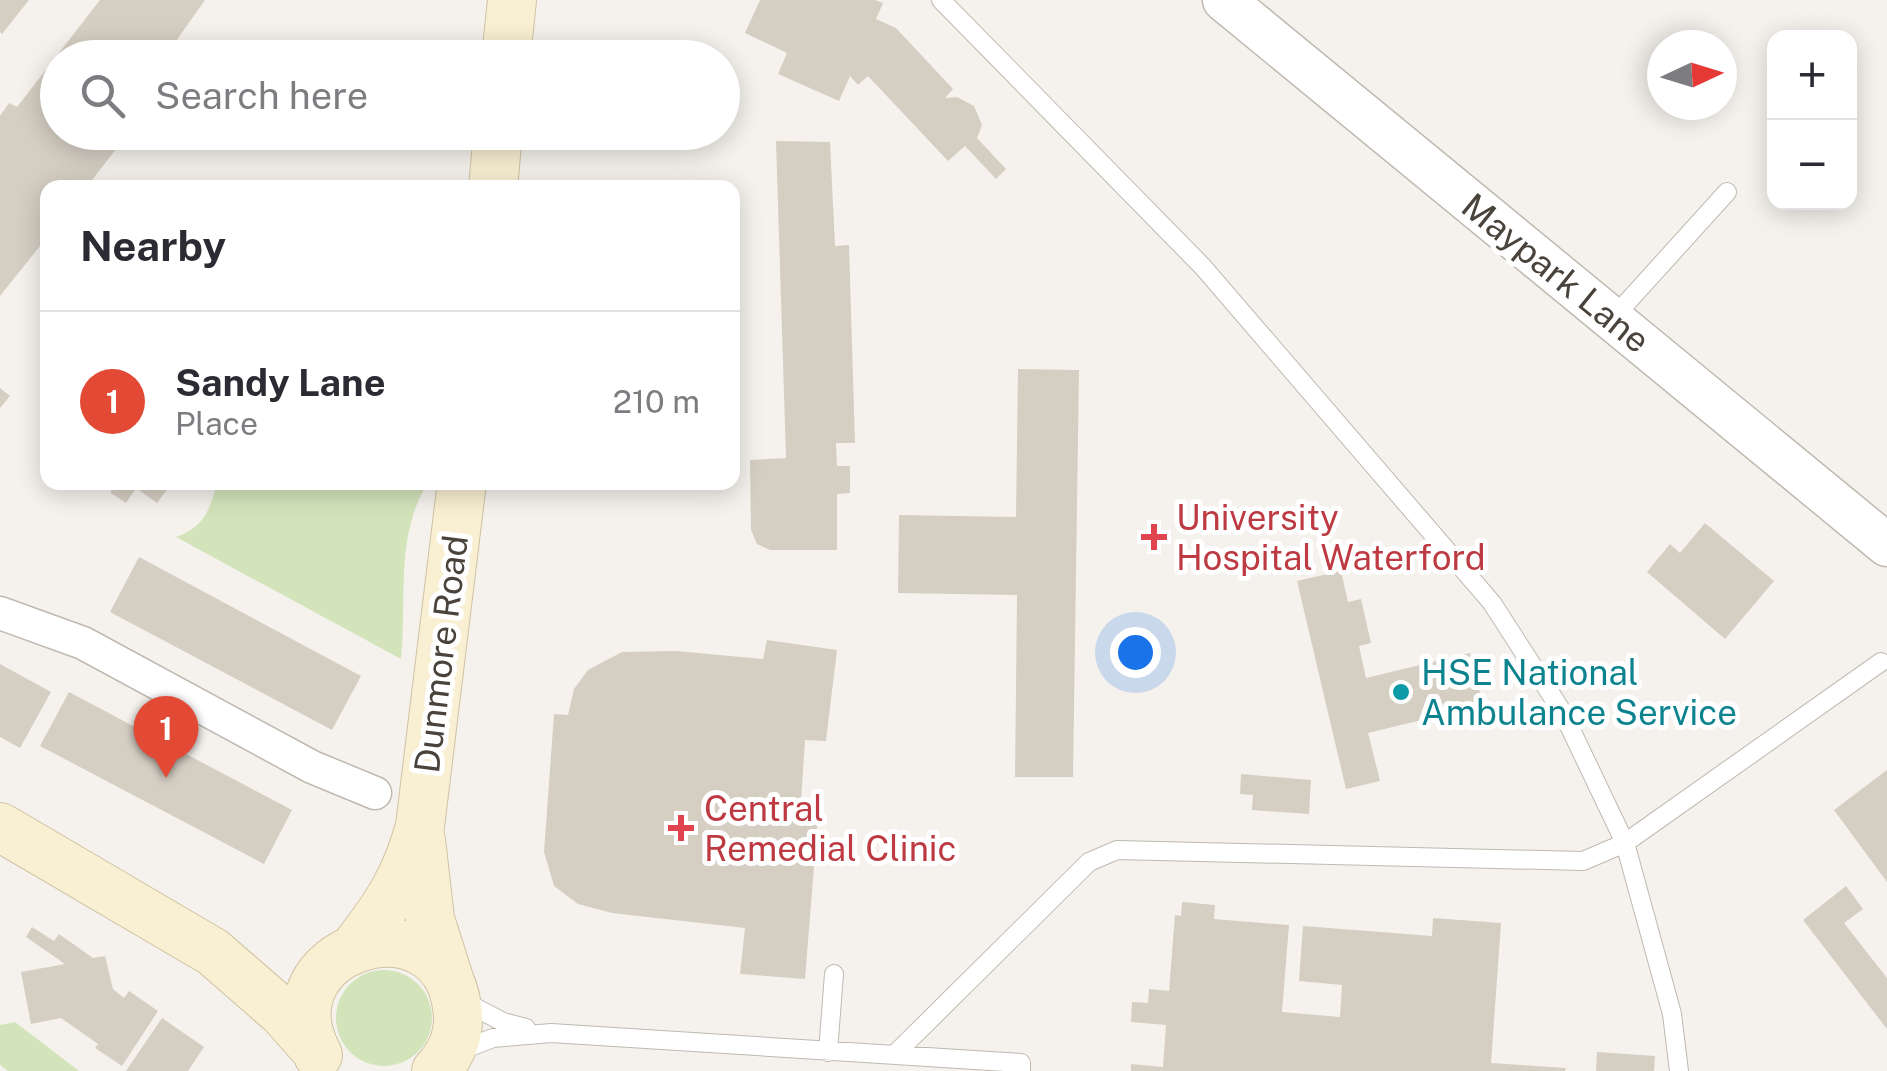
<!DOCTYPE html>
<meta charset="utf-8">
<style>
body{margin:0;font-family:"Public Sans",sans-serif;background:#f2f2f3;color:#2b2b33}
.controls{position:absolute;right:30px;top:30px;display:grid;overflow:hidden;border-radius:20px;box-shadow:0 5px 25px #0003}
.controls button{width:90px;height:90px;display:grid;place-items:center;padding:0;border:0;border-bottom:2px solid #e1e1e2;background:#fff;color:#2b2b33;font:50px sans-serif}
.compass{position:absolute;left:1647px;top:30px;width:90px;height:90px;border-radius:50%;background:#fff;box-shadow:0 5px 25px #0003;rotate:86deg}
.you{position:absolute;left:1135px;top:652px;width:35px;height:35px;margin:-25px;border:8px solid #fff;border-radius:50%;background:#1a73e8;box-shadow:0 0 0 15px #1a73e833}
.badge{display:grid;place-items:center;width:65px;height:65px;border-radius:50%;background:#e24a36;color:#fff;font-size:32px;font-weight:700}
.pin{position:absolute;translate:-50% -82px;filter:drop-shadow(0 2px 5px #0008)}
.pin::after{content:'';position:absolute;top:52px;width:35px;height:30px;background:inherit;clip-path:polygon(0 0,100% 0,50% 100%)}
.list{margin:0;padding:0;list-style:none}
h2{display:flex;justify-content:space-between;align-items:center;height:130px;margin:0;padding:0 40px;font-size:42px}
h2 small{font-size:32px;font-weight:400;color:#7c7c81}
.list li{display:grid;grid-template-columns:65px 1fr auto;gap:30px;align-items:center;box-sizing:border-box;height:180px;padding:0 40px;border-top:2px solid #e1e1e2}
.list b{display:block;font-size:38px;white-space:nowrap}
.list p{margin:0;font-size:32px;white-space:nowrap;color:#7c7c81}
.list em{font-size:32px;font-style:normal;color:#7c7c81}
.icon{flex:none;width:55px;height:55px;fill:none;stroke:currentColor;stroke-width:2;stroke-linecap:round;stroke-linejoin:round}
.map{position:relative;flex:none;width:1887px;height:1071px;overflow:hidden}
.search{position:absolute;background:#fff;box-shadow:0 5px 25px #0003;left:40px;top:40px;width:700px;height:110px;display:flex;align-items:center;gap:25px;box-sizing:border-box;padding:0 35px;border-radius:55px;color:#7c7c81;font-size:38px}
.panel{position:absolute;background:#fff;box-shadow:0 5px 25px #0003;left:40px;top:180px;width:700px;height:310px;border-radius:20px}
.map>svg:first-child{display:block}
</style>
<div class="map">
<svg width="1887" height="1071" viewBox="0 0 1887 1071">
<rect width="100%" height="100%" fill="#f5f2ed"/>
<!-- green -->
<path fill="#d3e4bb" d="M217 483H427C422 494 415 506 412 519 399 563 406 613 401 659L176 537C204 527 210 510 217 483Z
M336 1018a48 48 0 1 1 96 0a48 48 0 1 1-96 0Z
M15 1022 79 1071H8L0 1065V1025Z"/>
<!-- building -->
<path fill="#d5cec3" d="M0 0H29L2 34 0 32Z
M100 0H205L164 58H58V132H129L86 188H48V236L0 296V116L9 103 17 107Z
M760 0H875L883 3 876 19 896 28 953 89 945 98 957 97 974 106 982 125 977 138 1006 169 996 179 965 146 948 161 868 76 858 85 850 76 839 101 778 74 787 53 745 33Z
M776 141 830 142 835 246 849 245 855 443H836L837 466H850V493L837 494V550H770L757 544 751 530 750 460 786 458Z
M1018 369 1079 370 1073 777H1015L1017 595 898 593 899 515 1016 517Z
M0 388 10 396 0 408Z
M111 482H182L178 489 171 484 157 503 136 488 126 503 111 493Z
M1705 523 1774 581 1725 639 1647 572 1670 544 1680 553Z
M139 557 361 676 332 730 110 612Z
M1341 571 1348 602 1361 599 1371 643 1359 646 1366 678 1470 653 1483 705 1368 733 1380 781 1346 789 1297 581Z
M767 640 837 650 826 741 805 740 801 801 819 804 805 979 740 974 745 928 612 913 578 904 554 886 544 852 554 714 568 715 574 689 588 670 622 652 676 651 763 659Z
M0 664 51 692 20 748 0 737Z
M69 692 292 810 264 864 40 746Z
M1887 770V882L1834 810Z
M1241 774 1311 780 1309 814 1252 810 1253 795 1240 794Z
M1846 886 1863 909 1844 923 1887 978V1029L1803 920Z
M1182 902 1215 905 1214 919 1289 925 1282 1012 1340 1017 1342 985 1299 981 1303 926 1432 936 1433 918 1501 923 1491 1063 1566 1068 1565 1071H1131V1064L1163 1067 1166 1025 1131 1022 1132 1002 1148 1003 1149 989 1169 991 1175 915 1181 916Z
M32 927 54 941 59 934 93 958 105 956 113 989 124 998 129 991 158 1011 122 1066 95 1048 98 1044 61 1018 31 1024 21 972 65 964 26 937Z
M162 1018 204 1047 188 1071H126Z
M1597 1052 1655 1056 1654 1071H1596Z"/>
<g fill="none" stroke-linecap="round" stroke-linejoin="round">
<defs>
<path id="service" d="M941 0 1203 267 1492 603 1563 713 1625 843 1672 1014 1679 1071
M1612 319 1727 192
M463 1001 503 1022 526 1028
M457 1052 493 1038 551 1033 1021 1063V1071
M828 1052 834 974
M894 1055 1089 862 1117 850 1583 861 1625 843 1881 662"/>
<path id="minor" d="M0 613 83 643 312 767 375 793"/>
<path id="tertiary" d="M1224 0 1887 545"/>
<path id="secondary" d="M506 58 512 0
M493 188 498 132
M0 827 213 952 283 1013 314 1048
M421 840 430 919 449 979
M356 946C388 905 406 877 420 826L462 482
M318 1055C260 947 442 892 457 1007 461 1031 453 1053 436 1071"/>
</defs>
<!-- service casing -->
<use href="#service" stroke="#bfb9b0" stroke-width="20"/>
<!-- minor casing -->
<use href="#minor" stroke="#bfb9b0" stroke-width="35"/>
<!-- tertiary casing -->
<use href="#tertiary" stroke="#bfb9b0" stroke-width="45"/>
<!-- secondary casing -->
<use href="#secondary" stroke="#cfc2a2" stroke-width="50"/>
<!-- service -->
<use href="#service" stroke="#fff" stroke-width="18"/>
<!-- minor -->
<use href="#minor" stroke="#fff" stroke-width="32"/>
<!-- tertiary -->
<use href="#tertiary" stroke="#fff" stroke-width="42"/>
<!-- secondary -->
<use href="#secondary" stroke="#f9efd2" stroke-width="48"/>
</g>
<!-- markers -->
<g fill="#e0444e" stroke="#fff" stroke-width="4">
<path d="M1149 522h10v10h10v10h-10v10h-10v-10h-10v-10h10z"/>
<path d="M676 813h10v10h10v10h-10v10h-10v-10h-10v-10h10z"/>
</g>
<circle fill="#0f9aa8" stroke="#fff" stroke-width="4" cx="1401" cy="692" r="10"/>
<g text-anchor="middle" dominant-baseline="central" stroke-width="10" stroke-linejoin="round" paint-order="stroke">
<!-- street labels -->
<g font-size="35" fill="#49433b" stroke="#fff">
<text transform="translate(1556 273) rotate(39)">Maypark Lane</text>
<text transform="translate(441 654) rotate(-83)">Dunmore Road</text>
</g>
<!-- health labels -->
<g font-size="35" fill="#be3a42" stroke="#fff" text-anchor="start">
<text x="1176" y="517">University<tspan x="1176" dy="40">Hospital Waterford</tspan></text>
<text x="704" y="808">Central<tspan x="704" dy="40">Remedial Clinic</tspan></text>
</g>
<!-- culture labels -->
<g font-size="35" fill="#0d838f" stroke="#fff" text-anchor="start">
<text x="1421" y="672">HSE National<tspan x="1421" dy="40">Ambulance Service</tspan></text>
</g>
</g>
</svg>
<div class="controls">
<button>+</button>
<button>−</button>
</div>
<svg class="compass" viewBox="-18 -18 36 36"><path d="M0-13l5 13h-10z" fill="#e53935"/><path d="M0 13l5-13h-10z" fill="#7c7c81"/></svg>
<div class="you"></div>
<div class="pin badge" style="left:166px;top:778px">1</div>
<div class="search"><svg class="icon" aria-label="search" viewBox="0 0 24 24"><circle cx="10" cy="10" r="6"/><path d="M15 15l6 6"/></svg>Search here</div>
<section class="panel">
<h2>Nearby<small></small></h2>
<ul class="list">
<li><span class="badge">1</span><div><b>Sandy Lane</b><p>Place</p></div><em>210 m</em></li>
</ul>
</section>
</div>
